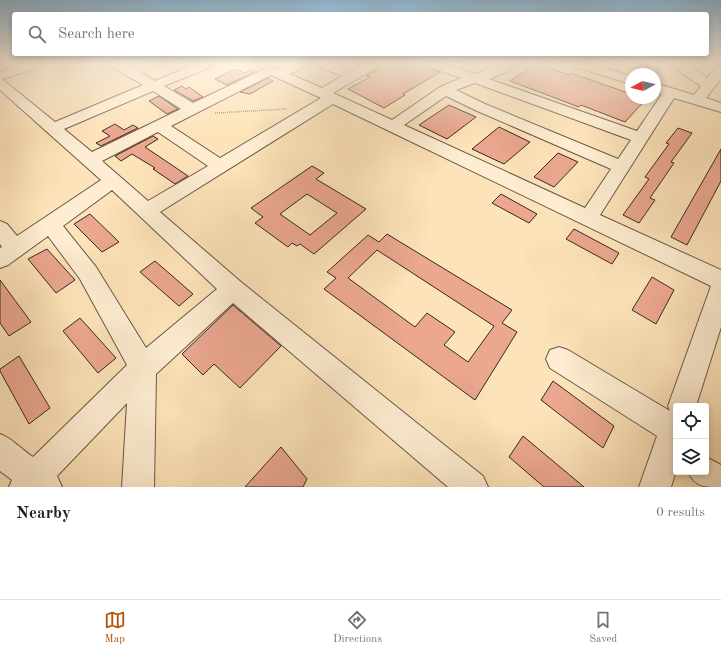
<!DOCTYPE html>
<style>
body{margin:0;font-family:"Old Standard TT",serif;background:#f6f6f6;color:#202124}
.controls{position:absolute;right:12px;bottom:12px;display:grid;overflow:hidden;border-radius:4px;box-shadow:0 2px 6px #0003}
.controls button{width:36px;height:36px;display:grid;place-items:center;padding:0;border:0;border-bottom:1px solid #e0e0e0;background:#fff;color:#202124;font:20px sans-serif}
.compass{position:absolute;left:625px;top:68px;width:36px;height:36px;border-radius:50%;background:#fff;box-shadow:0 2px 6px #0003;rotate:262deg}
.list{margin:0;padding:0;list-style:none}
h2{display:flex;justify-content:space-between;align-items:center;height:52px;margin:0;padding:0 16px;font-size:17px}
h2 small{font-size:13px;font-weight:400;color:#757577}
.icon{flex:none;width:22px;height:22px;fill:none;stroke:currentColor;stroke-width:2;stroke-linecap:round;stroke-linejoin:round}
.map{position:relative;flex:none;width:721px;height:487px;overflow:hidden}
.search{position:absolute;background:#fff;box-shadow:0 2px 6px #0003;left:12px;right:12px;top:12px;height:44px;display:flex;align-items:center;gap:10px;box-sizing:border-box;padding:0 14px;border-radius:4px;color:#757577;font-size:15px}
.sheet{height:112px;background:#fff}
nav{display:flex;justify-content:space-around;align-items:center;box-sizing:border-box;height:56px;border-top:1px solid #e0e0e0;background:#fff;font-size:11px;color:#757577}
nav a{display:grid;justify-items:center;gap:2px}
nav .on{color:#b45309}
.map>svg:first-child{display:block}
</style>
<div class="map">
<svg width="721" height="487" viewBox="0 0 721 487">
<rect width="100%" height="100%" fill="#fde3b9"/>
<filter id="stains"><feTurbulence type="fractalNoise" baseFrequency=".005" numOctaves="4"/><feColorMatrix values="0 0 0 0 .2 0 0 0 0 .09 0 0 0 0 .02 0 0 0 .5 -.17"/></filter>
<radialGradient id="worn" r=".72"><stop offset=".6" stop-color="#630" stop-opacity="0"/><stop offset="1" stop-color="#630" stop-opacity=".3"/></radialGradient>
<!-- building -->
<path fill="#eba790" stroke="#382820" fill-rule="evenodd" d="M380 64H427L429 68 440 72 403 94 405 95 384 108 348 89 370 77 366 76 379 68Z
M535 64H539L569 75 571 73 631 94V98H647L625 122 581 105 579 107 510 81Z
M233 70H237L245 73 251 70 255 72 227 85 215 79Z
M268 78 273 81 250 94 240 92Z
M182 86 186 89 189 87 203 97 193 101 174 90Z
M159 96 178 109 167 114 149 101Z
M449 105 476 117 447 139 419 125Z
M115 124 124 130 133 125 138 128 101 146 96 143 110 136 102 131Z
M499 127 530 142 504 164 472 149Z
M678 128 692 133 671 162 674 163 650 198 655 200 639 223 623 215 649 179 645 177 669 144 666 143Z
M153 136 158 139 145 147 188 176 175 184 153 169 155 168 132 154 121 161 115 156Z
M721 149V181L687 245 671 237Z
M558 153 578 162 554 187 534 177Z
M312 166 324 173 316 179 366 209 314 254 300 244 297 246 292 243 288 247 255 223 263 217 251 208ZM307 194 337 213 310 235 280 214Z
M501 194 537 214 529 223 492 203Z
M90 214 119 242 102 252 74 224Z
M574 229 619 253 612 264 566 239Z
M387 234 512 310 502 323 517 332 475 400 324 289 336 278 327 272 368 235 379 242ZM377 250 494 326 468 362 444 345 455 332 427 313 415 327 348 278Z
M47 249 75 280 56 293 28 259Z
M155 261 193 294 179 306 140 272Z
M652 277 674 290 656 324 632 310Z
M0 280 31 322 9 336 0 323Z
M233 305 281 346 240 388 214 364 203 375 182 354Z
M80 318 116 358 98 373 63 331Z
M19 356 50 408 29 424 0 371V369Z
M553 381 614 426 603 448 541 400Z
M523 436 584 487H544L509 457Z
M281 447 307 479 303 487H245Z"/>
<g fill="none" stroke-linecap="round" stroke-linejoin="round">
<defs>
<path id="minor" d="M23 64H42L40 67 2 79 55 122 143 85 112 67 111 64H126L155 81 195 64H212L211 67 164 86 193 103 271 66 279 69 289 64H305L304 67 290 74 322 88 342 76 319 67 318 64H335L351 71 364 64H379L378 67 333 93 392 120 440 87 461 78 429 67 428 64H446L475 74 500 64H515L506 72 489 79 637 131 662 94 655 92V83L694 95 701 86 684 75 674 64H688L707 78 716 67 721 66V79L706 98 721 103V112L674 98 600 215 721 270V327L696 406H676V471L671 487H639L657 436 550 368 546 359 550 350 559 347 568 350 670 411 668 406 711 286 333 104 160 212 241 282 483 476 488 487H448L233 303 156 374 154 487H122L127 403 57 476 62 487H9L12 480 0 471V434C13 439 21 449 33 457L127 365 80 279 48 236 8 265 0 268V248L2 247 0 244V221L7 224 17 236 101 180 0 90V72ZM271 75 321 98 220 158 171 126ZM475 83 631 140 618 159 485 104 456 90ZM153 91 181 109 92 152 64 129ZM446 96 475 110 611 169 585 208 404 125ZM158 132 208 166 148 201 102 161ZM112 190 217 289 146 348 96 267 63 226Z
M573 64H593L631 76V84L575 67Z
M706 457 721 465V487C703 487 696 487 688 472H706Z"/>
</defs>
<!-- minor casing -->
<use href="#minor" stroke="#695746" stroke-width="2"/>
<!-- path -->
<path stroke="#382820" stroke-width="1.5" stroke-dasharray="0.5 1.5" stroke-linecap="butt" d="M656 64 660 70
M215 113 287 109"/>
<!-- minor -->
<use href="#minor" fill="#feedd2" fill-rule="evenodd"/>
</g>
<!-- sky -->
<linearGradient id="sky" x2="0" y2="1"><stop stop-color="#8cb7d5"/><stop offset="0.48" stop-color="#fef2e0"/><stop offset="1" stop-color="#fef2e0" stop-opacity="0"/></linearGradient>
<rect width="721" height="132" fill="url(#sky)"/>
<rect width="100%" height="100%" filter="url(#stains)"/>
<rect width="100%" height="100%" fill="url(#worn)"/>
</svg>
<div class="controls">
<button><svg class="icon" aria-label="locate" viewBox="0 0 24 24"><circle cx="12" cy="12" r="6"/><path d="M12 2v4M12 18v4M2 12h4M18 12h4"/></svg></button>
<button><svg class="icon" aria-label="layers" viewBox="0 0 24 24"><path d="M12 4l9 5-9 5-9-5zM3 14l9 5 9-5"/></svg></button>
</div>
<svg class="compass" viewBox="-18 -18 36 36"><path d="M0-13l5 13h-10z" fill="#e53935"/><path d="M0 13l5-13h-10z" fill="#757577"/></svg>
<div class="search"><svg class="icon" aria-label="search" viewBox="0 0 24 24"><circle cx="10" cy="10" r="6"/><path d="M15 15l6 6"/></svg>Search here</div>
</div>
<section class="sheet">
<h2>Nearby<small>0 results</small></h2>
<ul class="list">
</ul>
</section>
<nav>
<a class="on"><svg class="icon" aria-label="map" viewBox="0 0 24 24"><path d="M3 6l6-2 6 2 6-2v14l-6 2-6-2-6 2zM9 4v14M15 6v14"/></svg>Map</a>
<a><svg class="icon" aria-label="directions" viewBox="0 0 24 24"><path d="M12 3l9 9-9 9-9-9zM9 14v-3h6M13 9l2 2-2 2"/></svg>Directions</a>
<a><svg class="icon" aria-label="saved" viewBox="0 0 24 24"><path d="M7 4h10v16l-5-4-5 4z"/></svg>Saved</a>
</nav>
